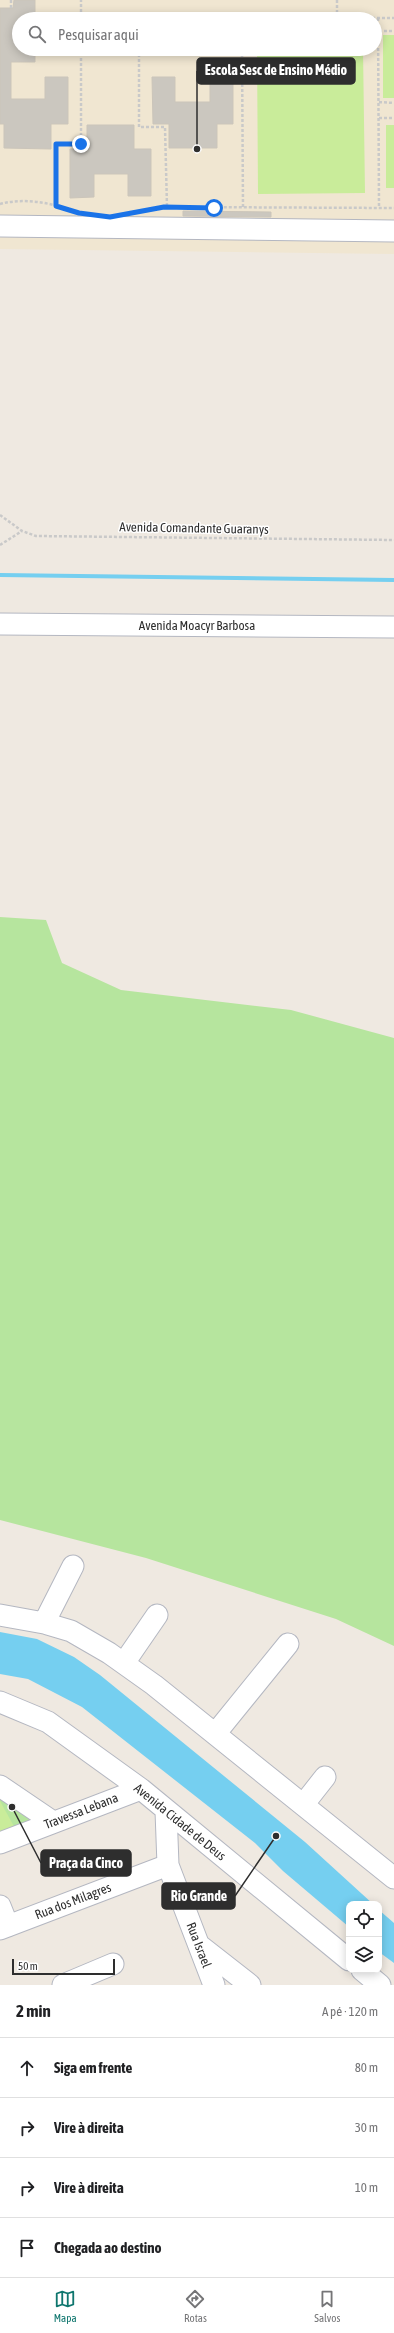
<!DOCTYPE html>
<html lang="pt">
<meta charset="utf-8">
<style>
body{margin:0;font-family:"Asap Condensed",sans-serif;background:#f2f2f2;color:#202124}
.controls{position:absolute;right:12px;bottom:12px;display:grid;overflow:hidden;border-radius:8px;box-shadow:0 2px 10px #0003}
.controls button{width:36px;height:36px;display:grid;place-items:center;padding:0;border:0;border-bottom:1px solid #e0e0e0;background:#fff;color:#202124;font:20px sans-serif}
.scale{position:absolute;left:12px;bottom:10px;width:103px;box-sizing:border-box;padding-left:4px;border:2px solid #2e2e2e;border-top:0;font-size:11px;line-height:14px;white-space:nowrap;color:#2e2e2e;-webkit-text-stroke:3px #fff;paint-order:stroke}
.stop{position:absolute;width:12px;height:12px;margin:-9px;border:3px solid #1a73e8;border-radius:50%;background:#fff}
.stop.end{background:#1a73e8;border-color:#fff;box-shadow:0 1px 4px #0008}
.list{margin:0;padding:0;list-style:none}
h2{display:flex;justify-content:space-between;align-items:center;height:52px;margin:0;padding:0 16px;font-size:17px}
h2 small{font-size:13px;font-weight:400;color:#757577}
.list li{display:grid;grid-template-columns:26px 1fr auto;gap:12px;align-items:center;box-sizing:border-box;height:60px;padding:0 16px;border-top:1px solid #e0e0e0}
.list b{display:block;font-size:15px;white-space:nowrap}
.list em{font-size:13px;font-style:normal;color:#757577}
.icon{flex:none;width:22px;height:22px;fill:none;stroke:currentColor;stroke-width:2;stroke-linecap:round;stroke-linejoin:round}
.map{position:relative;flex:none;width:394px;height:1985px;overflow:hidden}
.search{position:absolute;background:#fff;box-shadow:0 2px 10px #0003;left:12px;right:12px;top:12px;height:44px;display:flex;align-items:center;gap:10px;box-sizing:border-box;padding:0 14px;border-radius:22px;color:#757577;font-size:15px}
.sheet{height:292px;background:#fff}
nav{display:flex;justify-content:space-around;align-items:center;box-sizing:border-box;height:56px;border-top:1px solid #e0e0e0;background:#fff;font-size:11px;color:#757577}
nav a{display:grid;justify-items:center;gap:2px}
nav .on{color:#0f766e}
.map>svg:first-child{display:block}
</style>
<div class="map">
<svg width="394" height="1985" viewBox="0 0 394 1985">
<rect width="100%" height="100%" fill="#efe9e1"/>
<!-- education -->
<path fill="#f0e6d1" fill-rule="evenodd" d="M0 0H394V254L0 249ZM19 19H375V49H19Z"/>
<!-- green -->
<path fill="#b6e59e" d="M0 917 46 920 62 963 121 990 291 1010 394 1038V1646L336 1619 146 1558 0 1520Z
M0 1791 41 1823 0 1840Z"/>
<!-- pitch -->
<path fill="#c9ec9a" d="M383 35H394V98H383Z
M257 49H363L365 193 258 194Z
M386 125H394V188H386Z
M0 1801 16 1830 0 1836Z"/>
<!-- water -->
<path fill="#75cff0" d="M0 1632 37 1639 74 1657 100 1675 305 1842 373 1904H349V1927L283 1871 255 1843 82 1707 28 1679 0 1674Z
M379 1910 394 1923V1963L379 1952Z"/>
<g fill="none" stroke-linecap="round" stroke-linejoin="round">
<!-- stream -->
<path stroke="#75cff0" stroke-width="4" d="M0 575 394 580"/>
</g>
<!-- building -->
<path fill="#cbc7bf" stroke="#cbc5ba" d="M14 0H35V19H19V49H35V62H11V99H45V77H68V124H51V149L4 148V124H0V8H13Z
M152 77H175V102H210V77H233V124H217V148H169V124H153Z
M87 125H134V149H151V196H128V174H94V197L70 198V149H87Z
M183 211 271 212V217L183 216Z"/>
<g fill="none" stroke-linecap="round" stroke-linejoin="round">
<defs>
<path id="minor" d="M0 226 394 231
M0 624 394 627
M0 1615 44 1623 71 1631 109 1653 154 1685 394 1878
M44 1623 73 1566
M124 1663 157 1615
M0 1702 48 1722 141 1789 349 1960
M215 1734 288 1644
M0 1786 53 1822
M303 1805 325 1777
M166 1811 168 1865 214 1985
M0 1843 141 1789
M0 1906 8 1926
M0 1929 168 1865
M199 1945 250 1985
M362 1970 380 1985
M63 1985 113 1964"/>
</defs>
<!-- minor casing -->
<use href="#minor" stroke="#b4b7c1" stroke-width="23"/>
<!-- path -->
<path stroke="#c9c9c9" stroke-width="2.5" stroke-dasharray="3 2" stroke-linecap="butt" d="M337 0V18
M11 8V0
M62 17 394 18
M81 17V0
M378 18 379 207
M379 31H394
M139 49V127H165L167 207
M242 49 243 208
M379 102 394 103
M379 118H394
M0 204C23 198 46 202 68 209
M56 206V144H81V49
M149 210 171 207 394 208
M0 515 22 531 36 536 394 540
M0 545 22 531"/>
<!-- minor -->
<use href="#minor" stroke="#fff" stroke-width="21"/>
</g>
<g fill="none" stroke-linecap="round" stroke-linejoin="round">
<!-- route -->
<path stroke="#1a73e8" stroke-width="5" d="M81 144H56V206L79 213 110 217 164 207 214 208"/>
</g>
<g text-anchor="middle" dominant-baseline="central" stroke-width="3" stroke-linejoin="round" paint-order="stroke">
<!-- street labels -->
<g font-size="13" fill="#2e2e2e" stroke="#fff">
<text transform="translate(194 528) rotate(1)">Avenida Comandante Guaranys</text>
<text x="197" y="625">Avenida Moacyr Barbosa</text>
<text transform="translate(81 1811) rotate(-21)">Travessa Lebana</text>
<text transform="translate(180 1822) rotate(39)">Avenida Cidade de Deus</text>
<text transform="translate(73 1901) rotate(-21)">Rua dos Milagres</text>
<text transform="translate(199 1945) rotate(69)">Rua Israel</text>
</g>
</g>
<!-- callouts -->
<path fill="none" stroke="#2e2e2e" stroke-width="1.5" d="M197 149L197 71M12 1807L41 1863M276 1836L235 1896"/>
<g fill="#2e2e2e" stroke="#fff" stroke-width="1.5">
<circle cx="197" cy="149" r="4"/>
<circle cx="12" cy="1807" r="4"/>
<circle cx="276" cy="1836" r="4"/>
</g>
<g fill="#2e2e2e" stroke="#2e2e2e" stroke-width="1.5">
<rect x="197" y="58" width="158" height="26" rx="4"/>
<rect x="41" y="1850" width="90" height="26" rx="4"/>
<rect x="162" y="1883" width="73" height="26" rx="4"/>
</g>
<g font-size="14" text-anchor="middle" font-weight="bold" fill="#fff">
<text x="276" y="75">Escola Sesc de Ensino Médio</text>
<text x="86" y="1868">Praça da Cinco</text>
<text x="199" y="1901">Rio Grande</text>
</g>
</svg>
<div class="controls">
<button><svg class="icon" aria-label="locate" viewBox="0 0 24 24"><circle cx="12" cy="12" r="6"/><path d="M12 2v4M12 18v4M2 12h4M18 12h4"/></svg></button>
<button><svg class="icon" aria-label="layers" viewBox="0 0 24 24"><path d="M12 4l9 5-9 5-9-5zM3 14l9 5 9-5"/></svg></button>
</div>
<div class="scale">50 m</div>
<div class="stop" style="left:214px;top:208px"></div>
<div class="stop end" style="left:81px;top:144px"></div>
<div class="search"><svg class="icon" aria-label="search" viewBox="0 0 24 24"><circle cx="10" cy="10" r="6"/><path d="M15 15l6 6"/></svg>Pesquisar aqui</div>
</div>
<section class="sheet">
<h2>2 min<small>A pé · 120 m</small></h2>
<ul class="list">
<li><svg class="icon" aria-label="ahead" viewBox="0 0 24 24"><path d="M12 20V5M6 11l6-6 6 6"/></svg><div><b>Siga em frente</b></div><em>80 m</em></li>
<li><svg class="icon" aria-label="right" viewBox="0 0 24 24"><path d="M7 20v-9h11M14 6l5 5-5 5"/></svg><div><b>Vire à direita</b></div><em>30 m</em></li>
<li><svg class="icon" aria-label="right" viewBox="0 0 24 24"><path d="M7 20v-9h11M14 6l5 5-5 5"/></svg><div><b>Vire à direita</b></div><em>10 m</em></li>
<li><svg class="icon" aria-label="arrive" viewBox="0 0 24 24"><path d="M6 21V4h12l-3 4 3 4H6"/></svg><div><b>Chegada ao destino</b></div></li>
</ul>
</section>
<nav>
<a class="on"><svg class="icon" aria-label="map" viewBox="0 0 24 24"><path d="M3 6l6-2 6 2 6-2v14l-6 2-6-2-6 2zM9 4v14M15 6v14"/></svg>Mapa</a>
<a><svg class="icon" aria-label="directions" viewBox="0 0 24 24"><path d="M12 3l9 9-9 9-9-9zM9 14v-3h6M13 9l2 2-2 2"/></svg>Rotas</a>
<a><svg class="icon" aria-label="saved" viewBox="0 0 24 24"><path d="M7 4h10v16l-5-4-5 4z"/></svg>Salvos</a>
</nav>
